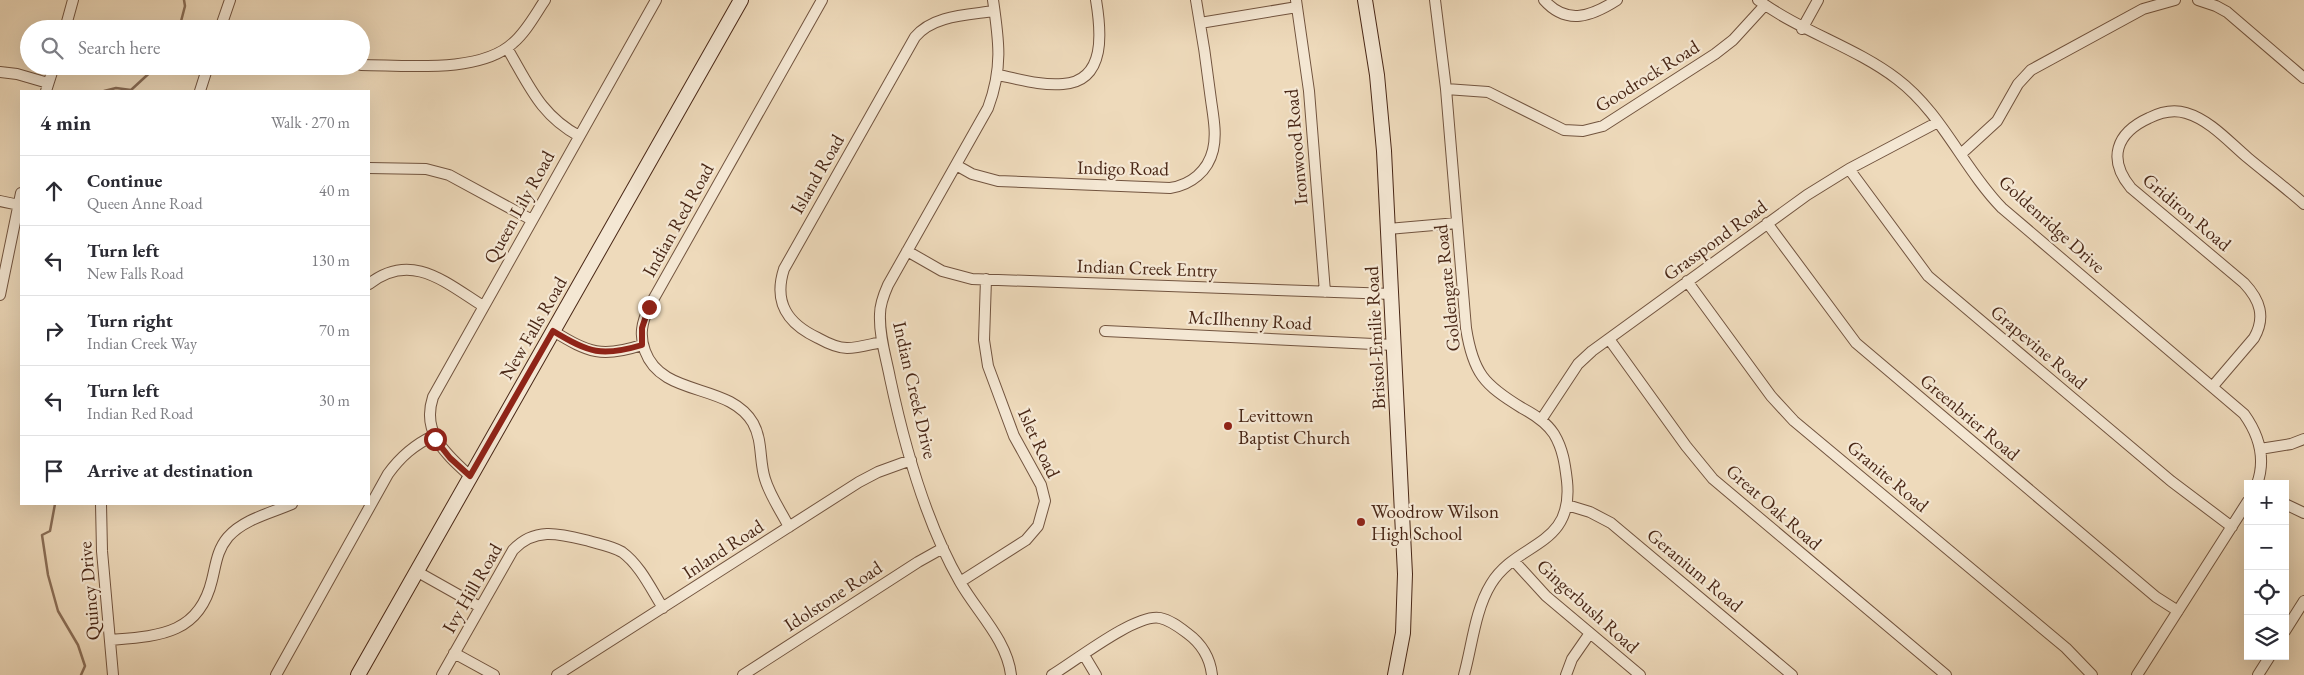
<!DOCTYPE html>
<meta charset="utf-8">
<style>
body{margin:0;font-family:"EB Garamond",serif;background:#f2f2f3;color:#2b2b33}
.controls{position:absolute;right:15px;bottom:15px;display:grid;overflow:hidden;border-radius:0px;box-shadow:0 5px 20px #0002}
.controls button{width:45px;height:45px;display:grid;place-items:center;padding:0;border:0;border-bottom:1px solid #e1e1e2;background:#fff;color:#2b2b33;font:25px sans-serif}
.stop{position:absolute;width:15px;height:15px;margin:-11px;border:4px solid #8f2418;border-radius:50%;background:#fff}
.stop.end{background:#8f2418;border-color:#fff;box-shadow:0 1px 5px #0008}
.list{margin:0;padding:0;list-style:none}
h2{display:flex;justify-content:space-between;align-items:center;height:65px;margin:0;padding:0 20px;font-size:21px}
h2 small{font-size:16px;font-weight:400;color:#7c7c81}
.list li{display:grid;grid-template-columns:32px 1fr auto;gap:15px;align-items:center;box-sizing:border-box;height:70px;padding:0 20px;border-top:1px solid #e1e1e2}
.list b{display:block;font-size:19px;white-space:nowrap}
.list p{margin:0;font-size:16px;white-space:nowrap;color:#7c7c81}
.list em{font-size:16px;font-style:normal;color:#7c7c81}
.icon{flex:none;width:28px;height:28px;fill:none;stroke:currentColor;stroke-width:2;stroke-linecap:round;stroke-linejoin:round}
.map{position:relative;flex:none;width:2304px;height:675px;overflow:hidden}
.search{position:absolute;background:#fff;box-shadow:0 5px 20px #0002;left:20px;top:20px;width:350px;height:55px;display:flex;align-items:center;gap:12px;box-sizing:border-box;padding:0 18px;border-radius:28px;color:#7c7c81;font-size:19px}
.panel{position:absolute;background:#fff;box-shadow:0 5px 20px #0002;left:20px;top:90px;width:350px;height:415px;border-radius:0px}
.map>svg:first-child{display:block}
</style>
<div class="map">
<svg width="2304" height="675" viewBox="0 0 2304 675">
<rect width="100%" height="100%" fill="#eedabb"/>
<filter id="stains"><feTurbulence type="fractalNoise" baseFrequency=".004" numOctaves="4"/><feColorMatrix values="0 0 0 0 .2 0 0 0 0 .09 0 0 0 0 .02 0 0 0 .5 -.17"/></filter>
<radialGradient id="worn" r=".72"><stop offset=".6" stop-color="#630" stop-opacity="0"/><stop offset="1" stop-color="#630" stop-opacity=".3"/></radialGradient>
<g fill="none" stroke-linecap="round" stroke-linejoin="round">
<!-- stream -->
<path stroke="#8a6e57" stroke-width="2.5" d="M179 29 185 6 184 0
M104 91 116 88 131 90 157 66
M55 504 50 531 42 535 48 575 58 611 78 645 85 666 81 675"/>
<defs>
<path id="street" d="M993 0C999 41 1003 68 988 108L888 285C884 294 880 305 880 314 879 336 886 357 890 378 904 444 926 523 960 582 977 612 1007 640 1011 675
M1296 0 1309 91 1325 292
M1435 0 1446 89 1466 328C1473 373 1484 385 1522 408 1535 415 1546 422 1554 434 1563 449 1565 464 1567 481 1574 548 1517 541 1491 584 1475 610 1472 646 1464 675
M1544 0C1567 26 1592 16 1617 0
M1758 0C1802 32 1855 47 1897 79 1942 113 1963 168 2002 208L2244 414C2259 435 2266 459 2257 484
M2198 0 2216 6 2227 12 2304 78
M1200 23 1297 7
M65 29 73 0
M220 29 230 0
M1802 29 1818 0
M507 48C529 85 540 115 579 136
M361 65C404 65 480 74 513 43 526 32 535 15 545 0
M0 72 17 74 48 83
M998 75C1019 79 1041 86 1063 84 1107 81 1101 30 1096 0
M1446 89 1488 92 1564 130 1583 131 1603 126 1715 54 1733 40 1765 5
M46 91 54 66
M200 91 208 66
M1961 154 1997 121 2018 84 2031 70 2143 9 2175 0
M956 165 972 174 998 181 1170 188C1191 185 1208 171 1213 150 1217 134 1213 115 1211 100 1207 66 1202 33 1196 0
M369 168 426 169 449 175 532 220
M1849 169 1928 276 2171 481 2232 527
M0 201 19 205
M1767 223 1856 343 2156 597 2178 611
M1388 229 1457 223
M907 251 942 271 972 279 1392 294
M1687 281 1771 396 1794 421 2066 648 2092 675
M369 284C411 251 445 282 483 306
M0 295 21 193
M553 331C589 353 602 358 642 345
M1105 331 1394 345
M1609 339 1686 446 1713 479 1946 675
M882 342C871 344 859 348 847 348 837 348 827 343 818 338 788 324 773 303 784 269L915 37C933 15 968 15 994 11
M2213 386 2254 338C2266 317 2260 300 2244 283L2131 188C2107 159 2116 133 2149 118 2161 112 2173 109 2186 113 2210 120 2229 142 2248 158 2266 173 2286 188 2304 204
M1541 420 1578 364 1592 351 1807 195 1849 169 1938 122
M2260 449 2291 444 2304 439
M470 476C446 454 421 433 433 397L656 0
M101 504 102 551 113 675
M2285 504 2304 513
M1567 505 1590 512 1611 523 1792 675
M789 527C781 511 770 496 765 479 759 461 763 441 753 423 729 382 662 398 645 351 639 335 642 322 649 307L822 0
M1514 561 1546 596 1640 675
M416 571 480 607
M960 582 1026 540 1038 526 1045 501 1041 485 1014 436 988 366 984 340 986 279
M2285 631 2304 601
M110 640C158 636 199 635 212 580 216 564 217 550 228 537 244 519 271 513 292 504
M454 653 494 675
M1084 655 1096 675
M276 675 388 474C401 456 414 445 433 436
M442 675 513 550C535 526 561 534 589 541 599 544 612 546 622 552 640 565 651 589 663 608
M557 675 859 482 878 472 911 460
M743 675 918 562 943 548
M1052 675C1074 662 1136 613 1160 618 1170 620 1179 627 1187 633 1202 644 1210 657 1212 675
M1566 675 1572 659 1590 633
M2137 675 2248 501
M2258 675 2270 656"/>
<path id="secondary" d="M1365 0 1377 75 1384 151 1405 574 1403 633 1395 675
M358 675 741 0"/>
</defs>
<!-- street casing -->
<use href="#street" stroke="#72543f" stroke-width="12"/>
<!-- secondary casing -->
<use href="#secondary" stroke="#492716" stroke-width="16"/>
<!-- street -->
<use href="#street" stroke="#f4e7d3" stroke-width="10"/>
<!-- secondary -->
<use href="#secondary" stroke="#f4e7d3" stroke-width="14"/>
</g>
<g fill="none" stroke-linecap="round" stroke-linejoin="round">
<!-- route -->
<path stroke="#8f2418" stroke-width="6" d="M435 439 450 458 470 476 553 331C589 353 602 357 642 345V328L649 307"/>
</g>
<!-- markers -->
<g fill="#8f2418" stroke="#f4e7d3" stroke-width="2">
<circle cx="1228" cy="426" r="5"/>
<circle cx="1361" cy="522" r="5"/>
</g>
<g text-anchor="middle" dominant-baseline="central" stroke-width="4.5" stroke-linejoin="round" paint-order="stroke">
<!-- street labels -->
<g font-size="19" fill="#492716" stroke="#f4e7d3">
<text transform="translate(1647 76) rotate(-32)">Goodrock Road</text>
<text transform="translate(1296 147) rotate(-95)">Ironwood Road</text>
<text transform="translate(1123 168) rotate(1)">Indigo Road</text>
<text transform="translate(817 174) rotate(-60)">Island Road</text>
<text transform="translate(519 207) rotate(-61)">Queen Lily Road</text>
<text transform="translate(2187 212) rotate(40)">Gridiron Road</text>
<text transform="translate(678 220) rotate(-61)">Indian Red Road</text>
<text transform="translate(2052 224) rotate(42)">Goldenridge Drive</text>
<text transform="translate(1715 240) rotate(-36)">Grasspond Road</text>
<text transform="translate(1147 268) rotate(2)">Indian Creek Entry</text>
<text transform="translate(1447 288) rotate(-96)">Goldengate Road</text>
<text transform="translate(1250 320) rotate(3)">McIlhenny Road</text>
<text transform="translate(533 328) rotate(-60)">New Falls Road</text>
<text transform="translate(1375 338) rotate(-93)">Bristol-Emilie Road</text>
<text transform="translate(2039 347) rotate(40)">Grapevine Road</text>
<text transform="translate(915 390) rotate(77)">Indian Creek Drive</text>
<text transform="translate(1970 417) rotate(40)">Greenbrier Road</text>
<text transform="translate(1039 443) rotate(65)">Islet Road</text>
<text transform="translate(1888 476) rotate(40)">Granite Road</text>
<text transform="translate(1774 507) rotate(41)">Great Oak Road</text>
<text transform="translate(723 549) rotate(-33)">Inland Road</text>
<text transform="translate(1695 570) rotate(40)">Geranium Road</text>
<text transform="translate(472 588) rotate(-60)">Ivy Hill Road</text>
<text transform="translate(89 591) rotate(-95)">Quincy Drive</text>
<text transform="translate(833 596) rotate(-33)">Idolstone Road</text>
<text transform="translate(1588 606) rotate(42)">Gingerbush Road</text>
</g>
<!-- poi labels -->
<g font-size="19" fill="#492716" stroke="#f4e7d3" text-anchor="start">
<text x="1238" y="415">Levittown<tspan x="1238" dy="22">Baptist Church</tspan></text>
<text x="1371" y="511">Woodrow Wilson<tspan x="1371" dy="22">High School</tspan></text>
</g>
</g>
<rect width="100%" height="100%" filter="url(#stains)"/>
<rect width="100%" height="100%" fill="url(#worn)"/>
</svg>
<div class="controls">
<button>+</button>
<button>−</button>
<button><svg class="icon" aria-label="locate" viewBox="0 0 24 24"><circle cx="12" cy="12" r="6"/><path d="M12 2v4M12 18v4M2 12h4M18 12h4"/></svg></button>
<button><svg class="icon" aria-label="layers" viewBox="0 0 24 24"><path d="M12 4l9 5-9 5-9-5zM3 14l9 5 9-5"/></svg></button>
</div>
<div class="stop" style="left:435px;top:439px"></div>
<div class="stop end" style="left:649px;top:307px"></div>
<div class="search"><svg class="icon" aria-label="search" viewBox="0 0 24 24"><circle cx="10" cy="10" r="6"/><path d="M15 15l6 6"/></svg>Search here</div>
<section class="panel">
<h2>4 min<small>Walk · 270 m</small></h2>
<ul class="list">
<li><svg class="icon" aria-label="ahead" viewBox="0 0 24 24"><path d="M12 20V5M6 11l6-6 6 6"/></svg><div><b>Continue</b><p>Queen Anne Road</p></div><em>40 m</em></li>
<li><svg class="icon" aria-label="left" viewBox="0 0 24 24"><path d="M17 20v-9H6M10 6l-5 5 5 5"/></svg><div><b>Turn left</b><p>New Falls Road</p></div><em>130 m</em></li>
<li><svg class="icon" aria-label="right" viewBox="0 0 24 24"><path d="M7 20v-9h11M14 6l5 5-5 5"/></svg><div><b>Turn right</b><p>Indian Creek Way</p></div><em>70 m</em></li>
<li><svg class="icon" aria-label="left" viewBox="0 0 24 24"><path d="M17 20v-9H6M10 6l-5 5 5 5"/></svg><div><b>Turn left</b><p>Indian Red Road</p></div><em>30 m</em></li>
<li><svg class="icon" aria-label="arrive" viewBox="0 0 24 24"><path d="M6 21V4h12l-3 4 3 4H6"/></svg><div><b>Arrive at destination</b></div></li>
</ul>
</section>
</div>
